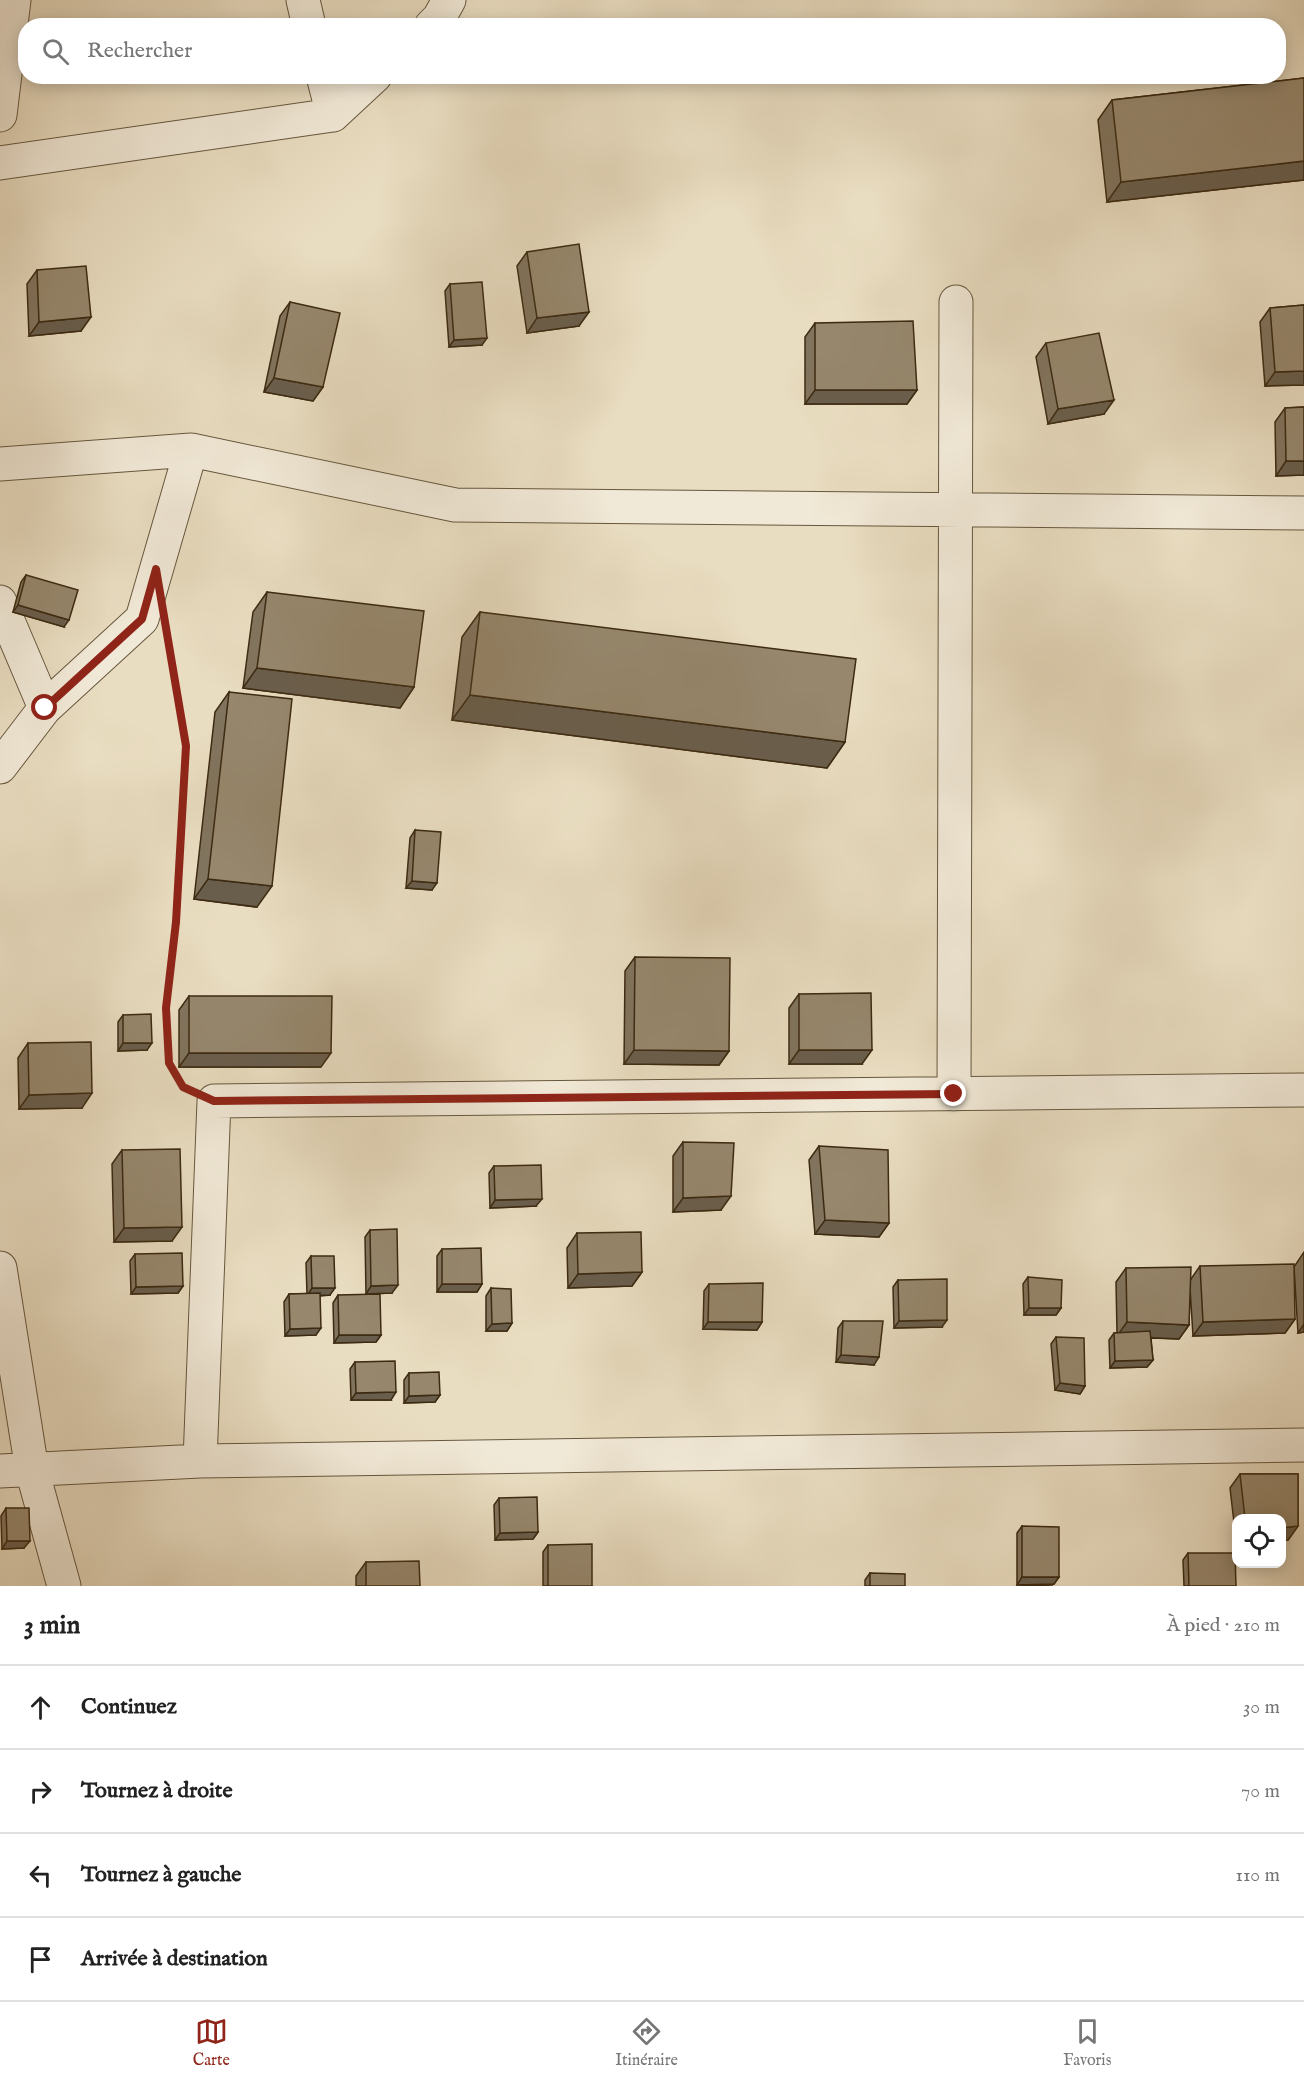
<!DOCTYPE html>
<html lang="fr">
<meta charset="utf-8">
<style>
body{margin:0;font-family:"IM FELL English",serif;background:#f2f2f2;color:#222}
.controls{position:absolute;right:18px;bottom:18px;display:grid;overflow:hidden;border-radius:12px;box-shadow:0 3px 15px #0003}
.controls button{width:54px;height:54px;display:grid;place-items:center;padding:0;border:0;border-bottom:2px solid #e0e0e0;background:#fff;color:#222;font:30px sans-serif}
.stop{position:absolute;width:18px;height:18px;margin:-14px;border:4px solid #8f2418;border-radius:50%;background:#fff}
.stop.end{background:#8f2418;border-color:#fff;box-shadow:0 2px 6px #0008}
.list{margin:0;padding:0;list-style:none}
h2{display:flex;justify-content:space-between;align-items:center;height:78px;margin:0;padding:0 24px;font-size:26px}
h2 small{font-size:20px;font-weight:400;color:#767676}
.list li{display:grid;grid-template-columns:39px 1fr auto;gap:18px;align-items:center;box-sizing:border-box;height:84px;padding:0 24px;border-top:2px solid #e0e0e0}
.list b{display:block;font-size:22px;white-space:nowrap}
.list em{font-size:20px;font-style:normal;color:#767676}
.icon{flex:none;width:33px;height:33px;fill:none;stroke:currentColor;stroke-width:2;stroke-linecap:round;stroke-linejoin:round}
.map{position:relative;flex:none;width:1304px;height:1586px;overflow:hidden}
.search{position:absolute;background:#fff;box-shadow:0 3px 15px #0003;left:18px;right:18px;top:18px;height:66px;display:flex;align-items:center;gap:15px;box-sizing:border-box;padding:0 21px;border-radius:24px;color:#767676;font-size:22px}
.sheet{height:414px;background:#fff}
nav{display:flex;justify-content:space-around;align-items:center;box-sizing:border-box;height:84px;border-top:2px solid #e0e0e0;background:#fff;font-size:16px;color:#767676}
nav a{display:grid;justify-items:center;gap:3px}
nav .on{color:#8f2418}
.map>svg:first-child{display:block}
</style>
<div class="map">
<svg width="1304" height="1586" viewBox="0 0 1304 1586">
<rect width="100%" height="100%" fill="#e9ddc1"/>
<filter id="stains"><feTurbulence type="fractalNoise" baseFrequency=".00333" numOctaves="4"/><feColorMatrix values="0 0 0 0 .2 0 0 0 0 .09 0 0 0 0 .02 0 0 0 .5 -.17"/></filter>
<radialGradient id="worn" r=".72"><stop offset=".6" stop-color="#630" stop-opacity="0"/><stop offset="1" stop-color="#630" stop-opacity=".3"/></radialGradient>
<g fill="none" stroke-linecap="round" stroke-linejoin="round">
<defs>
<path id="minor" d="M303 0 309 26
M431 26 439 18 449 0
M323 76 333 115
M0 115 14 0
M0 163 333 115 375 76
M0 464 191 450 455 505 1304 513
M0 602 45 708
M0 767 45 708 142 619 191 450
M954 1094 956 302
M0 1268 32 1470 64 1586
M200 1461 214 1101 1304 1090
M0 1471 200 1461 1304 1445"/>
</defs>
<!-- minor casing -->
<use href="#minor" stroke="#67573e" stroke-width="35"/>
<!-- path -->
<path stroke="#3c2a12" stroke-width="4" stroke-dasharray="1.5 3" stroke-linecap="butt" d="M170 650 186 746 176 923 166 1008 169 1063 178 1079"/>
<!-- minor -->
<use href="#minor" stroke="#f1e9d7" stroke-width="33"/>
</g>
<!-- wall -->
<path fill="#81745e" stroke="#3c2a12" stroke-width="1.5" d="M1304 78V180L1107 202 1098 120 1112 100Z
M527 252 579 326 527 333 517 266Z
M37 270 81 331 29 336 27 284Z
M450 284 482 345 449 347 445 291Z
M290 302 323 387 313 401 264 392 280 316Z
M1304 305V385L1265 386 1260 322 1270 308Z
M815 323 917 390 907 404H805V337Z
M1046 343 1104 414 1048 424 1036 357Z
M1304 407V475L1276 476 1275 422 1285 408Z
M26 575 64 627 13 612 21 582Z
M267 592 414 687 400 708 243 688 253 612Z
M480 612 845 742 827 768 452 720 462 637Z
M229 692 257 907 194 899 215 712Z
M415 830 432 890 406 888 410 838Z
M635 957 729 1051 719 1065 624 1064 625 971Z
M799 994 862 1064H789V1008Z
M189 996 321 1067H179V1010Z
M123 1015 147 1050 118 1051V1022Z
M28 1043 82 1108 19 1109 18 1058Z
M683 1142 721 1210 673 1212V1156Z
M819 1146 889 1223 879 1237 815 1234 809 1160Z
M122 1150 172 1241 114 1242 112 1164Z
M494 1166 536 1206 490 1208 489 1173Z
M370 1230 392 1293 366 1294 365 1237Z
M577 1233 642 1272 632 1286 568 1288 567 1248Z
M442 1249 482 1284 477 1292H437V1256Z
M1304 1252V1332L1298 1333 1294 1267Z
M135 1254 183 1286 178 1293 131 1294 130 1261Z
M311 1256 330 1295 320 1296 316 1335 285 1336 284 1302 289 1294H307L306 1263Z
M1200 1266 1295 1319 1285 1333 1193 1336 1190 1288 1189 1325 1179 1339 1151 1338 1153 1360 1147 1367 1110 1368 1109 1340 1114 1333H1117L1116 1282 1126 1268 1191 1279Z
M1028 1277 1061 1308 1056 1315H1024L1023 1284Z
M898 1280 942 1327 894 1328 893 1287Z
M709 1284 762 1322 757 1330 703 1329 704 1291Z
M491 1288 512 1323 507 1331H486V1296Z
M338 1295 381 1335 376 1342 334 1343 333 1303Z
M843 1321 874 1365 836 1362 838 1328Z
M1056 1337 1085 1386 1080 1394 1055 1390 1051 1344Z
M355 1362 391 1400H351L350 1369Z
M409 1373 440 1395 435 1402 404 1403V1380Z
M1240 1474H1298V1526L1288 1540 1281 1541V1518H1236V1540L1230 1488Z
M499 1498 538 1532 533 1539 495 1540 494 1505Z
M6 1508 24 1548 2 1549 1 1516Z
M1022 1526 1059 1577 1054 1584 1017 1585V1533Z
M548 1545 592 1586H543V1552Z
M1188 1553 1236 1586H1184L1183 1560Z
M366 1562 420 1586H356V1576Z
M870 1573 905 1586H865V1580Z"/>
<!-- shaded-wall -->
<path fill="#695e4c" stroke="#3c2a12" stroke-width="1.5" d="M1304 161V180L1107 202 1121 182Z
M589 312 579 326 527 333 537 318Z
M91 317 81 331 29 336 39 322Z
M487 338 482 345 449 347 454 340Z
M1304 371V385L1265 386 1275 372Z
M274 378 323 387 313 401 264 392Z
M815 390H917L907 404H805Z
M1114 400 1104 414 1048 424 1058 409Z
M1286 461H1304V475L1276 476Z
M18 605 69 620 64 627 13 612Z
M257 668 414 687 400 708 243 688Z
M470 695 845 742 827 768 452 720Z
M208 879 272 886 257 907 194 899Z
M412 881 437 883 432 890 406 888Z
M123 1043H152L147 1050 118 1051Z
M634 1050 729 1051 719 1065 624 1064Z
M799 1050H872L862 1064H789Z
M189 1053H331L321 1067H179Z
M92 1093 82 1108 19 1109 29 1095Z
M731 1196 721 1210 673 1212 683 1198Z
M542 1199 536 1206 490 1208 495 1200Z
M825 1220 889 1223 879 1237 815 1234Z
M182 1227 172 1241 114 1242 124 1228Z
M642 1272 632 1286 568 1288 578 1274Z
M442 1284H482L477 1292H437Z
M398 1285 392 1293 366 1294 371 1286Z
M183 1286 178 1293 131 1294 136 1287Z
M312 1288H335L330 1295 307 1296Z
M1029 1308H1061L1056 1315H1024Z
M1295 1319 1285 1333 1193 1336 1203 1322Z
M947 1320 942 1327 894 1328 899 1321Z
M708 1322H762L757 1330 703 1329Z
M1127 1322 1189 1325 1179 1339 1117 1336Z
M512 1323 507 1331H486L492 1324Z
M1304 1324V1332L1298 1333Z
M321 1328 316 1335 285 1336 290 1329Z
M339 1335H381L376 1342 334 1343Z
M841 1355 879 1357 874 1365 836 1362Z
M1153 1360 1147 1367 1110 1368 1115 1361Z
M1060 1383 1085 1386 1080 1394 1055 1390Z
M396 1392 391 1400H351L356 1393Z
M440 1395 435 1402 404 1403 409 1396Z
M1298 1526 1288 1540 1281 1541V1528Z
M538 1532 533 1539 495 1540 500 1533Z
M7 1541H30L24 1548 2 1549Z
M1022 1577H1059L1054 1584 1017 1585Z"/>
<!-- building -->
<path fill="#96876d" stroke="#3c2a12" stroke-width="1.5" d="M1304 78V161L1121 182 1112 100Z
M579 244 589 312 537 318 527 252Z
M86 266 91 317 39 322 37 270Z
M482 282 487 338 454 340 450 284Z
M290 302 340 313 323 387 274 378Z
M1304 305V371L1275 372 1270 308Z
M913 321 917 390H815V323Z
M1099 333 1114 400 1058 409 1046 343Z
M1304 407V461H1286L1285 408Z
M26 575 78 590 69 620 18 605Z
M267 592 424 611 414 687 257 668Z
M480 612 856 659 845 742 470 695Z
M229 692 292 699 272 886 208 879Z
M415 830 441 832 437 883 412 881Z
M635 957 730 958 729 1051 634 1050Z
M871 993 872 1050H799V994Z
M189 996H332L331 1053H189Z
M151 1014 152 1043H123V1015Z
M91 1042 92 1093 29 1095 28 1043Z
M683 1142 734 1143 731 1196 683 1198Z
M819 1146 888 1150 889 1223 825 1220Z
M180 1149 182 1227 124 1228 122 1150Z
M541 1165 542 1199 495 1200 494 1166Z
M397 1229 398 1285 371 1286 370 1230Z
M641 1232 642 1272 578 1274 577 1233Z
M481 1248 482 1284H442V1249Z
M182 1253 183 1286 136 1287 135 1254Z
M311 1256H334L335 1288H312Z
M1294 1264 1295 1319 1203 1322 1200 1266Z
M1191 1267 1189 1325 1127 1322 1126 1268Z
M1028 1277 1062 1280 1061 1308H1029Z
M947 1279V1320L899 1321 898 1280Z
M763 1283 762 1322H708L709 1284Z
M491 1288 511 1289 512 1323 492 1324Z
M320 1293 321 1328 290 1329 289 1294Z
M380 1294 381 1335H339L338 1295Z
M843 1321H883L879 1357 841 1355Z
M1150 1331 1153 1360 1115 1361 1114 1333Z
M1056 1337 1084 1338 1085 1386 1060 1383Z
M395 1361 396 1392 356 1393 355 1362Z
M439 1372 440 1395 409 1396V1373Z
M1240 1474H1298V1526L1281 1528V1518H1245Z
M537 1497 538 1532 500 1533 499 1498Z
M6 1508H29L30 1541H7Z
M1022 1526 1059 1527V1577H1022Z
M592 1544V1586H548V1545Z
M1188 1553H1235L1236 1586H1189Z
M419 1561 420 1586H366V1562Z
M870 1573 905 1574V1586H870Z
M1021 1585 1053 1586H1021Z"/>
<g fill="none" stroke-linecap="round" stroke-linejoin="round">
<!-- route -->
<path stroke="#8f2418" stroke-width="8" d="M45 708 142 619 156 569 186 746 176 922 166 1008 169 1063 183 1087 214 1101 954 1094"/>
</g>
<rect width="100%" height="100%" filter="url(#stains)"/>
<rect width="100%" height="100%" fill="url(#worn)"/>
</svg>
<div class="controls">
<button><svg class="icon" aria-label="locate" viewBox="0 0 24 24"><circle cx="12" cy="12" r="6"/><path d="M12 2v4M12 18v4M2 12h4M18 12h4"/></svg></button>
</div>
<div class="stop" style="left:45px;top:708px"></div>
<div class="stop end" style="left:954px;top:1094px"></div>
<div class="search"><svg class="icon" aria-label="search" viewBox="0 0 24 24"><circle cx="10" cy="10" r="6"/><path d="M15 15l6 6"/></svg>Rechercher</div>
</div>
<section class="sheet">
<h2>3 min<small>À pied · 210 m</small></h2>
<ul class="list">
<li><svg class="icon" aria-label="ahead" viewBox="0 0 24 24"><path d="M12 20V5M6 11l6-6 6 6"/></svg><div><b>Continuez</b></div><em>30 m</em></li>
<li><svg class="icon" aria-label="right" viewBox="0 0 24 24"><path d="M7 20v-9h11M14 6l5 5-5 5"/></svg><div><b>Tournez à droite</b></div><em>70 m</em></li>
<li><svg class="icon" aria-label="left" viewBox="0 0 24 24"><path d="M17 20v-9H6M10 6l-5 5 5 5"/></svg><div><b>Tournez à gauche</b></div><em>110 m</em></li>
<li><svg class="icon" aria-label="arrive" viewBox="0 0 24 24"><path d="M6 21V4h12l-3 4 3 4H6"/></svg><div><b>Arrivée à destination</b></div></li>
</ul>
</section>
<nav>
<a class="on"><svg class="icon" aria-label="map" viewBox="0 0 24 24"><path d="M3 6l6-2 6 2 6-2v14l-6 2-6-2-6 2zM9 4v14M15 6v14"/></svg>Carte</a>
<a><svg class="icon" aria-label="directions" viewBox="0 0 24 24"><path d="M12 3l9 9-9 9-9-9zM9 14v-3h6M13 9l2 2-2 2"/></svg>Itinéraire</a>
<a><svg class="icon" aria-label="saved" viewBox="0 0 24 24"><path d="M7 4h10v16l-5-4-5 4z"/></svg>Favoris</a>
</nav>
